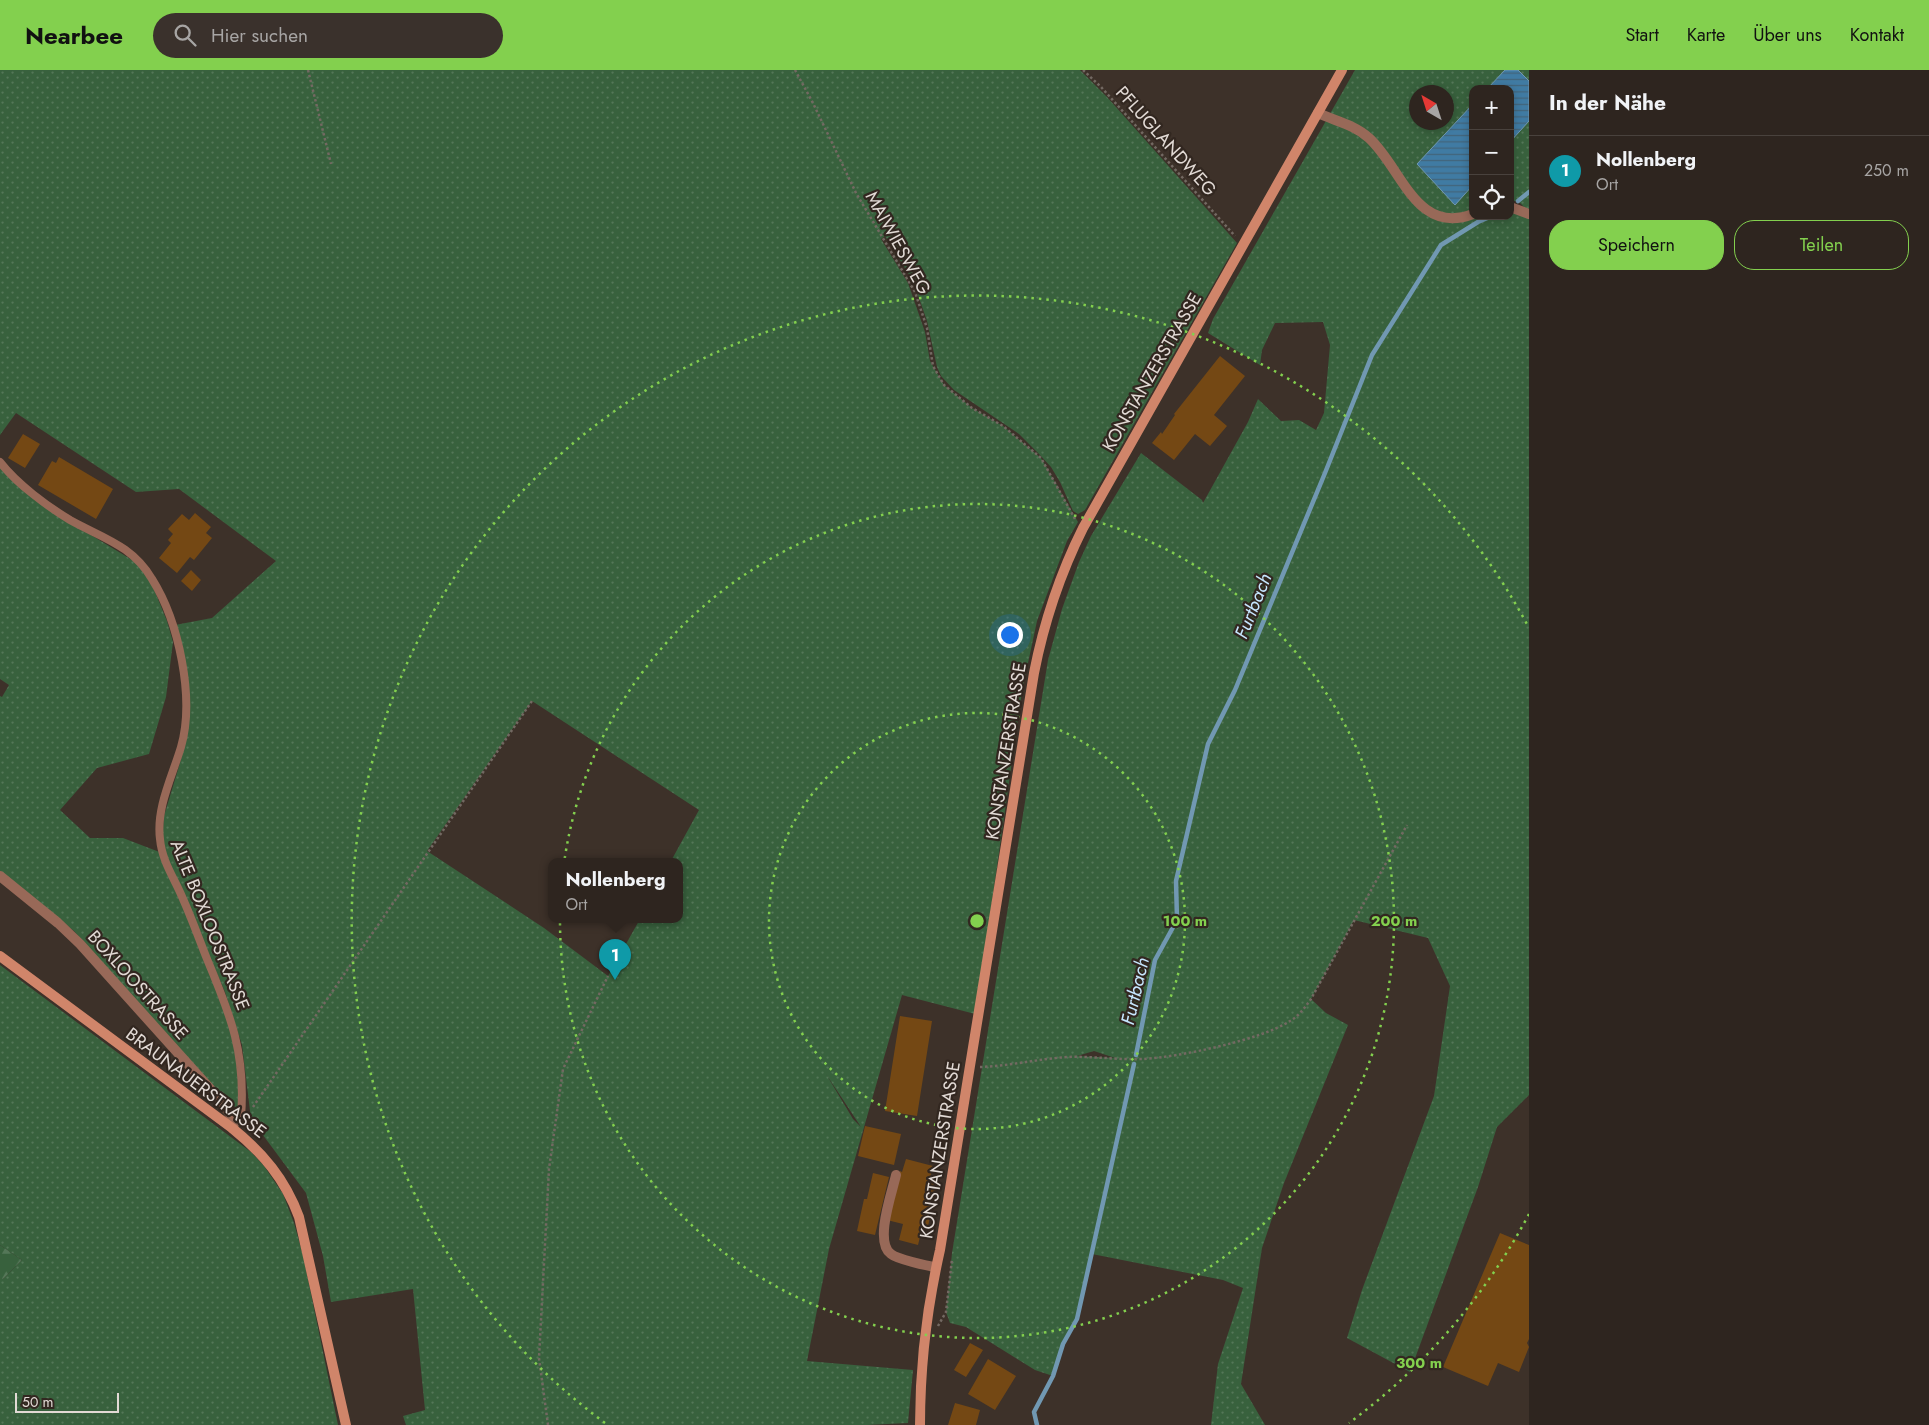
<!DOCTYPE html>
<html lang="de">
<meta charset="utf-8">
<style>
body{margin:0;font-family:Jost,sans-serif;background:#3a312c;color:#f1f3f6}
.controls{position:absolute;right:15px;top:15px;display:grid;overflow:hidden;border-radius:10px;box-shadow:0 2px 8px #0003}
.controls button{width:45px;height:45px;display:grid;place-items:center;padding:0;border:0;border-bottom:1px solid #49423d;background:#2e251f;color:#f1f3f6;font:25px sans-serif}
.compass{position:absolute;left:1409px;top:15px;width:45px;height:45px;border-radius:50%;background:#2e251f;box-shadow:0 2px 8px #0003;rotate:321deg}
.scale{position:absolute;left:15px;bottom:12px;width:104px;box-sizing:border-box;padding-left:5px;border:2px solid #e2dad5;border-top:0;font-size:14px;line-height:18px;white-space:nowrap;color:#e2dad5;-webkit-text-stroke:4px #322720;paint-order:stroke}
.you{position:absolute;left:1009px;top:564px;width:18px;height:18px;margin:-12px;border:4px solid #fff;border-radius:50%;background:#1a73e8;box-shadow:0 0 0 8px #1a73e833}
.badge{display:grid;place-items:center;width:32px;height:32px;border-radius:50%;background:#83d04e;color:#fff;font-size:16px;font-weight:700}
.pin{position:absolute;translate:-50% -41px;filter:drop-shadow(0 1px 2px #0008)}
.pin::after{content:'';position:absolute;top:26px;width:18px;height:15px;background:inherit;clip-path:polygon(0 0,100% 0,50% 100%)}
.popup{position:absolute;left:548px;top:788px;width:135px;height:65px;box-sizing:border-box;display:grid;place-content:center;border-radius:10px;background:#2e251f;filter:drop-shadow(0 1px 4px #0005);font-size:16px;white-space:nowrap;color:#a7a5a4}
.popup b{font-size:19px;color:#f1f3f6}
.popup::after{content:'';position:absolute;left:50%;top:100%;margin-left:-10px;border:10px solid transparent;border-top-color:#2e251f}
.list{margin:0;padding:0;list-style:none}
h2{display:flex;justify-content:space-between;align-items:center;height:65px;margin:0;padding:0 20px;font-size:21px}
h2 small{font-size:16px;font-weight:400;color:#a7a5a4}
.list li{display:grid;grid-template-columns:32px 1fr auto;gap:15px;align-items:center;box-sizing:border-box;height:70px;padding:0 20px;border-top:1px solid #49423d}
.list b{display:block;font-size:19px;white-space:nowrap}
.list p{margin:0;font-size:16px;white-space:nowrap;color:#a7a5a4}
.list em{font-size:16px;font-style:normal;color:#a7a5a4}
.actions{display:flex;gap:10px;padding:15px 20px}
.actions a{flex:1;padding:11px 0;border:1px solid #83d04e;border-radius:20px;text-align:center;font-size:18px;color:#83d04e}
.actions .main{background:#83d04e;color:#111}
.icon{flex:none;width:28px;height:28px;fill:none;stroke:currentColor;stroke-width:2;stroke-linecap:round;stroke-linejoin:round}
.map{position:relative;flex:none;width:1529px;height:1355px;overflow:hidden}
header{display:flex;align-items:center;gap:30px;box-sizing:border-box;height:70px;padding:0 25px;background:#83d04e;color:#111}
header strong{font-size:24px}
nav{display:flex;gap:28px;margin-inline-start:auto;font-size:18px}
.search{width:350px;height:45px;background:#3a312c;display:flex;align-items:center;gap:12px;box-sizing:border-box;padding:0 18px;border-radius:28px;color:#a7a5a4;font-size:19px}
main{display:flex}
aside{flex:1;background:#2e251f}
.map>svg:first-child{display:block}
</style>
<header>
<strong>Nearbee</strong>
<div class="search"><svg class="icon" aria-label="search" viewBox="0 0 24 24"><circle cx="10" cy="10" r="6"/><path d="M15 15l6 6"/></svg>Hier suchen</div>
<nav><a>Start</a><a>Karte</a><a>Über uns</a><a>Kontakt</a></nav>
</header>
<main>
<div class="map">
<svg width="1529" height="1355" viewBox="0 0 1529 1355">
<defs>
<pattern id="green-dots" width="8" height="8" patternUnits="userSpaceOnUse" patternTransform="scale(1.25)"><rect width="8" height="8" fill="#38613d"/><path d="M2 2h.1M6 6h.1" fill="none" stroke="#547758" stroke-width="1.8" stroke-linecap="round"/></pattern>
<pattern id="forest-firs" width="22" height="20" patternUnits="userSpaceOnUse" patternTransform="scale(1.25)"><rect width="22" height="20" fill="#38613d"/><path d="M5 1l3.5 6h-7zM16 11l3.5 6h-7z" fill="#547758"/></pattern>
<pattern id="water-rules" width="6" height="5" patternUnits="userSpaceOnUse" patternTransform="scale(1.25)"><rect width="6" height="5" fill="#407ba3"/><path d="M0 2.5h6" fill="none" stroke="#42647b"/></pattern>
</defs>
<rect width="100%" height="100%" fill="#3d3129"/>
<!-- green -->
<path fill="url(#green-dots)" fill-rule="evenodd" d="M0 0H1080L1107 27 1237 173 1085 440 1078 444 1073 441 1060 412 1051 397 1039 384 1019 364 954 320 941 306 937 297 927 251 913 211 885 166 881 169 908 213 925 262 930 291 944 315 972 338 1003 356 1041 388 1078 452 1067 471 1037 551 1022 621 985 881 979 945 902 925 829 1179 807 1291 913 1300 908 1353 867 1355H406L403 1346 425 1340 413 1219 331 1232 323 1186 306 1123 251 1049 242 975 225 922 184 827 176 814 162 771 164 746 180 693 188 647 175 555 212 548 276 491 179 419 136 422 16 343 0 365ZM532 631 699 740 671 791H679V849H640L608 906 544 858 427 781ZM826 1004 861 1057 853 1049Z
M1355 0H1529V142L1518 131H1510V19H1473V146H1510V137L1529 144V1025L1497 1057 1478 1117 1410 1302 1347 1268 1362 1220 1434 1026 1450 916 1428 868 1354 850 1311 929 1326 943 1348 955 1284 1113 1262 1178 1241 1314 1265 1355H1211L1218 1294 1243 1218 1223 1210 1092 1184 1077 1249 1063 1274 1053 1306 1035 1300 966 1257 950 1253 946 1242 952 1183 1048 590 1062 539 1079 492 1091 466 1141 383 1202 430 1203 433 1248 352 1258 329 1281 351 1299 350 1316 360 1324 343 1330 275 1323 252 1275 253 1262 280 1260 295 1208 263 1213 249ZM1416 22H1446V52H1416ZM1094 981 1115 988 1077 986Z
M0 396 53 442 137 493 151 512 167 551 173 572 166 627 149 684 97 698 60 740 90 768H123L162 783 226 940 238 997 239 1038 237 1039 211 1014 74 861 0 801V626L2 627 9 615 0 609Z
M0 895 251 1082 264 1096 283 1124 294 1153 303 1185 338 1355H0V1209H3L22 1190 0 1175Z"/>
<!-- forest -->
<path fill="url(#forest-firs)" d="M0 1175 22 1190 3 1209H0Z"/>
<!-- water -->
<path fill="url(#water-rules)" stroke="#7198b2" d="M1505 0H1518L1529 11V51L1510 72V19H1487Z
M1473 34V115L1455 135 1417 94Z"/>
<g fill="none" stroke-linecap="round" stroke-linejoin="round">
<!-- stream -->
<path stroke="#7198b2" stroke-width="4.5" d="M1518 131 1529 122
M1136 985 1155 890 1177 850 1176 811 1208 674 1235 620 1325 403 1372 285 1441 175 1478 152 1492 146
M1037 1355 1034 1342 1053 1306 1063 1274 1077 1249 1134 994"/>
</g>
<!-- building -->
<path fill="#744814" d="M1220 286 1245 306 1214 345 1227 356 1210 376 1195 364 1174 390 1152 373 1161 362 1162 364 1175 345 1174 344Z
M23 364 40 374 25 398 8 388Z
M59 387 113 419 96 449 38 415 52 391 56 393Z
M195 443 211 457 206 463 212 468 194 490 190 487 177 503 159 488 171 473 168 470 173 464 168 459 182 444 189 450Z
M191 500 201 510 192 521 181 511Z
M900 946 932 951 917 1046 885 1041Z
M865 1056 901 1064 894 1095 858 1086Z
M906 1089 933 1096 930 1108 939 1111 927 1160 922 1159 918 1175 899 1170 903 1154 887 1150 900 1101 902 1102Z
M873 1103 889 1107 875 1165 857 1161 864 1129H867Z
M1500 1163 1529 1175V1269L1527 1273 1529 1277 1519 1302 1498 1293 1488 1316 1443 1297Z
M970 1273 983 1280 966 1307 954 1300Z
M988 1289 1016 1306 995 1340 968 1324Z
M955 1333 980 1340 976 1355H948Z"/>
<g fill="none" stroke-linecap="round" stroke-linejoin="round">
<!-- path -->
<path stroke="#736962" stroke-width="2.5" stroke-dasharray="2.5 2.5" stroke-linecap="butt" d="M308 0 331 94
M795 0 813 33 856 123 915 222 927 258 933 296 944 315 972 338 1003 356 1041 388 1075 449
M1083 0 1101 17 1235 166
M980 997C1009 996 1038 989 1067 987 1093 986 1118 990 1143 989 1179 987 1261 970 1290 951 1299 946 1305 937 1311 929L1407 755
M253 1037 532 631
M938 1256 946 1242 952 1189
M548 1355 539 1288 549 1099 563 999 608 906"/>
<!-- lane -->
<path stroke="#986958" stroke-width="8" d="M0 392C17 414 47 436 70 450 102 468 132 475 152 509 179 552 195 628 181 677 172 707 156 738 160 769 162 792 175 809 183 829 192 849 199 869 207 889 231 946 246 984 241 1047L235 1052"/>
<!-- street -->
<path stroke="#986958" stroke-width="10" d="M1318 43C1335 51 1355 55 1369 68 1402 98 1416 166 1473 144
M1510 137 1529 144
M0 806 58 853 80 874 222 1032 235 1052 232 1058
M896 1105C892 1123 874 1172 891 1184 897 1189 927 1196 936 1197"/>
<!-- secondary -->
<path stroke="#d0856a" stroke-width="10" d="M0 886 232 1058C263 1083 285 1109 299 1147L346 1355
M920 1355C920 1296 927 1237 940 1180L1034 603C1044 552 1060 504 1083 458L1342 0"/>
</g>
<!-- distance rings -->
<g fill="none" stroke="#83d04e" stroke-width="2.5" stroke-dasharray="2.5 5">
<circle cx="977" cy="851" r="208"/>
<circle cx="977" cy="851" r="417"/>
<path d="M1529 1144A625 625 0 0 1 1349 1353M605 1353A625 625 0 1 1 1529 558"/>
</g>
<g text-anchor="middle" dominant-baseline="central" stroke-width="4.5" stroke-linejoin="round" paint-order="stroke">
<!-- street labels -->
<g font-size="18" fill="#e2dad5" stroke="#322720">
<text transform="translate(1166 71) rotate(48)">PFLUGLANDWEG</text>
<text transform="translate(898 173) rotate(61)">MAIWIESWEG</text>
<text transform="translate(1152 302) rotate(-60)">KONSTANZERSTRASSE</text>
<text transform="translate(1006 681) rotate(-81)">KONSTANZERSTRASSE</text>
<text transform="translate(210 855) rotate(68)">ALTE BOXLOOSTRASSE</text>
<text transform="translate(138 915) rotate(48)">BOXLOOSTRASSE</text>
<text transform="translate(196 1013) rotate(37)">BRAUNAUERSTRASSE</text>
<text transform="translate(940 1080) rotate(-81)">KONSTANZERSTRASSE</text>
</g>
<!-- water labels -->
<g font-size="19" font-style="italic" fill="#c6e6fe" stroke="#322720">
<text transform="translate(1253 536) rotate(-68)">Furtbach</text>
<text transform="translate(1135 921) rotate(-77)">Furtbach</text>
</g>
</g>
<circle cx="977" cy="851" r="8" fill="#83d04e" stroke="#322720" stroke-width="2.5"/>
<g font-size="15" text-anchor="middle" font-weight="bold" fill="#83d04e" stroke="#322720" stroke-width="4.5" stroke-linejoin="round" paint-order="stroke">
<text x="1185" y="856">100 m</text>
<text x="1394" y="856">200 m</text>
<text x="1419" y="1298">300 m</text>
</g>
</svg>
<div class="controls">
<button>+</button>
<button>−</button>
<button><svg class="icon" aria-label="locate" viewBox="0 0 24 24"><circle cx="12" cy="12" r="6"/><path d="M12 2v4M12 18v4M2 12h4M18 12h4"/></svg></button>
</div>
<svg class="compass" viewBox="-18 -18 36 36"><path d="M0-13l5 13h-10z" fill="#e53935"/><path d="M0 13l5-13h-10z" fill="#a7a5a4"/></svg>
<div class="scale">50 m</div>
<div class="you"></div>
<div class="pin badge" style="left:615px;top:910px;background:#0f9aa8">1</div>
<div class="popup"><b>Nollenberg</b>Ort</div>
</div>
<aside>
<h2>In der Nähe<small></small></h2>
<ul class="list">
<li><span class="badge" style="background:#0f9aa8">1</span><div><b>Nollenberg</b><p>Ort</p></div><em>250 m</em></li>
</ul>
<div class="actions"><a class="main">Speichern</a><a>Teilen</a></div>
</aside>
</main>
